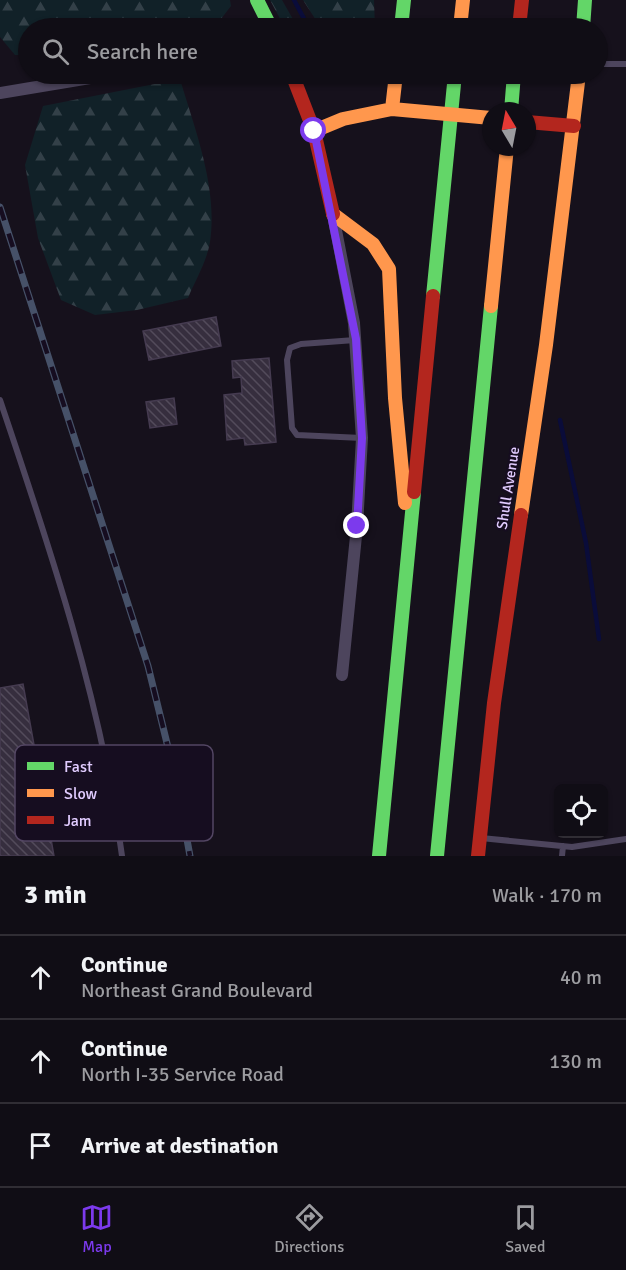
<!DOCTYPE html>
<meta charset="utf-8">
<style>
body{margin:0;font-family:Signika,sans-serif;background:#1e1b22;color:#f1f3f6}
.controls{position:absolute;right:18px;bottom:18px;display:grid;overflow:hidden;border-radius:9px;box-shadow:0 2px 4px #0004}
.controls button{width:54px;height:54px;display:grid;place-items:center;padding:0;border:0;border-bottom:2px solid #302d34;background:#100d15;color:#f1f3f6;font:30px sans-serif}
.compass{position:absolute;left:482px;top:102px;width:54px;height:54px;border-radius:50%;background:#100d15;box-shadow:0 2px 4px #0004;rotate:350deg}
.stop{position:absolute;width:18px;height:18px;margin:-14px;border:4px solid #7c3aed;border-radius:50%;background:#fff}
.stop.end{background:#7c3aed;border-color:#fff;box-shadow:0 2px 6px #0008}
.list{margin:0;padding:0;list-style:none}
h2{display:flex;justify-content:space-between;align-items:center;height:78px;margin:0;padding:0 24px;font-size:26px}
h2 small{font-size:20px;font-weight:400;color:#9c9ca0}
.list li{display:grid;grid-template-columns:39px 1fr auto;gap:18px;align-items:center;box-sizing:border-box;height:84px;padding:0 24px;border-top:2px solid #302d34}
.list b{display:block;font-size:22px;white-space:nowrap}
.list p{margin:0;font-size:20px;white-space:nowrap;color:#9c9ca0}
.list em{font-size:20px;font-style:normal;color:#9c9ca0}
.icon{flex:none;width:33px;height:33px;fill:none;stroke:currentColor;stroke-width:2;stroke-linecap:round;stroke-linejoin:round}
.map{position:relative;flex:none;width:626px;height:856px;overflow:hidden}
.search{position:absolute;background:#100d15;box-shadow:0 2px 4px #0004;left:18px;right:18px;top:18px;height:66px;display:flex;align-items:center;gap:15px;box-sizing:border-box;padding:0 21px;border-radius:33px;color:#9c9ca0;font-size:22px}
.sheet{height:330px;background:#100d15}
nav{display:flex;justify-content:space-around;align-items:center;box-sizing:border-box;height:84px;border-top:2px solid #302d34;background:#100d15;font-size:16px;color:#9c9ca0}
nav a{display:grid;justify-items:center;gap:3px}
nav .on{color:#7c3aed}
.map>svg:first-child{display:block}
</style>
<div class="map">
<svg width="626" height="856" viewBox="0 0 626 856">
<defs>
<pattern id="forest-firs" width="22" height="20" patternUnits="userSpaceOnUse" patternTransform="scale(1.5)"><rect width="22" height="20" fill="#112128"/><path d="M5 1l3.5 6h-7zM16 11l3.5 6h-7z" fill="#334048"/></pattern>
<pattern id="building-back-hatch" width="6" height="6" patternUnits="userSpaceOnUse" patternTransform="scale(1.5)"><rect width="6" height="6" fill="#362e3e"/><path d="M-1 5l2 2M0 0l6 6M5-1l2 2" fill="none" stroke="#534b5b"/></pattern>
</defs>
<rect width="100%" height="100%" fill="#16111c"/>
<!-- forest -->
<path fill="url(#forest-firs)" d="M0 0H230L231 6 214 28H28V55H15L0 37Z
M270 0H282L298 28H285Z
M303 0H374L375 28H321Z
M180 79C195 130 218 188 210 242 207 261 195 281 188 298L137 310 95 315 61 300 38 238 25 165 43 106Z"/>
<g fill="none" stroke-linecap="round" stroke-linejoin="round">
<!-- stream -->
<path stroke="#0a0c3a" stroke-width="4.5" d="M294 0 309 28
M560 420 586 543 599 639"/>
</g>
<!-- building -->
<path fill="url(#building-back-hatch)" stroke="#453b50" stroke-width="1.5" d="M216 317 221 346 149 360 143 331Z
M269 358 276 442 245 445 244 438 227 440 224 395 242 393 241 377 233 378 232 361Z
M174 398 177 424 150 428 146 402Z
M23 684 49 828 54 856H0V688Z"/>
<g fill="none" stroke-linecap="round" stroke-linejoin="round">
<!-- lane -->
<path stroke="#4d455d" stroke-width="6" d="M598 64H626
M355 340 301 344 290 348 287 360 292 428 297 435 362 438
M0 400C50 548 101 700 122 856
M481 838 572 847 626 839
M562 856 563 846"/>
<!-- street -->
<path stroke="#4d455d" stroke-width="12" d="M0 93 114 74
M333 215 354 323 362 438 357 526 342 675"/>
<!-- fast -->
<path stroke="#63d668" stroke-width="14" d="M257 0 271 28
M401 28 404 0
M583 28 585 0
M511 111 514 74
M433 296 455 74
M379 856 414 492
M437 856 491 306"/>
<!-- slow -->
<path stroke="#ff974d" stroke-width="14" d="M460 28 463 0
M392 109 396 74
M314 131 343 119 392 109 491 118
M333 214 373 244 389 269 395 398 405 503
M491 306 507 147
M521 515 546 345 579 74"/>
<!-- jam -->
<path stroke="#b3261e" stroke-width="14" d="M519 28 522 0
M292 74 314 131 333 214
M527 122 574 126
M414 492 433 296
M478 856 494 703 521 515"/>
<defs>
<path id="rail" d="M0 207 148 666 177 784 190 856"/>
</defs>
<!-- rail casing -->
<use href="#rail" stroke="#465168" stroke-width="7"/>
<!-- rail -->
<use href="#rail" stroke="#160d20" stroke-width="4.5" stroke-dasharray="14" stroke-linecap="butt"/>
</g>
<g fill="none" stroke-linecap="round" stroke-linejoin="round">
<!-- route -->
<path stroke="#7c3aed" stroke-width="8" d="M314 131 356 339 362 438 357 526"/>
</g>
<g text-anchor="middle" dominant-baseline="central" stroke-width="4.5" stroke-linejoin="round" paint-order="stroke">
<!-- street labels -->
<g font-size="15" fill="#e1ccff" stroke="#160d20">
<text transform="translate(508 488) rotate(-81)">Shull Avenue</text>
</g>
</g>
<!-- legend -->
<rect x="15" y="745" width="198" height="96" rx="9" fill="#160d20" stroke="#534663" stroke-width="1.5"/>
<rect x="27" y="762" width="27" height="8" fill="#63d668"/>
<rect x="27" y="789" width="27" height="8" fill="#ff974d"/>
<rect x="27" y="816" width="27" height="8" fill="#b3261e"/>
<g font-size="16" fill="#e1ccff">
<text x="64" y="772">Fast</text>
<text x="64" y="799">Slow</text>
<text x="64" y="826">Jam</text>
</g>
</svg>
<div class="controls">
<button><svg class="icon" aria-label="locate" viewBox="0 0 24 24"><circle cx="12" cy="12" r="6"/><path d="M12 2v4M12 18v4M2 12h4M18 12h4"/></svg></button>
</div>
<svg class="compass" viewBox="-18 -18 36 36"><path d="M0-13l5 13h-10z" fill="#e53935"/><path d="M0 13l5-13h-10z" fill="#9c9ca0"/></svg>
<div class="stop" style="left:314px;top:131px"></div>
<div class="stop end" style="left:357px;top:526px"></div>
<div class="search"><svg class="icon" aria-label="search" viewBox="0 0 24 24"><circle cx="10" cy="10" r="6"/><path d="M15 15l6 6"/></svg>Search here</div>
</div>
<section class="sheet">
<h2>3 min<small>Walk · 170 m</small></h2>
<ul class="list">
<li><svg class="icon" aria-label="ahead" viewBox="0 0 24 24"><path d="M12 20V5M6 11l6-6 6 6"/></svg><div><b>Continue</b><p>Northeast Grand Boulevard</p></div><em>40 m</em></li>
<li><svg class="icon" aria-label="ahead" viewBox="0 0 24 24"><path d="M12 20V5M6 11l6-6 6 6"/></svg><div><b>Continue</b><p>North I-35 Service Road</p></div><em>130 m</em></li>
<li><svg class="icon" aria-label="arrive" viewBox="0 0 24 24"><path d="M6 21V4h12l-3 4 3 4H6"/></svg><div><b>Arrive at destination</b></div></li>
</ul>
</section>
<nav>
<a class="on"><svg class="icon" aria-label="map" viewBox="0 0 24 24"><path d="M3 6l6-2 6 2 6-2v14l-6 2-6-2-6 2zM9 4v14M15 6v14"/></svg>Map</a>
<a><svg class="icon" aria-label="directions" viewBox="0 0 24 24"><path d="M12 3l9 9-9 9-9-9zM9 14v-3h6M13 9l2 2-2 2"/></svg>Directions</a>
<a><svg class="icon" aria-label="saved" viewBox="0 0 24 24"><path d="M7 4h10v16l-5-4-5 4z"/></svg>Saved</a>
</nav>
